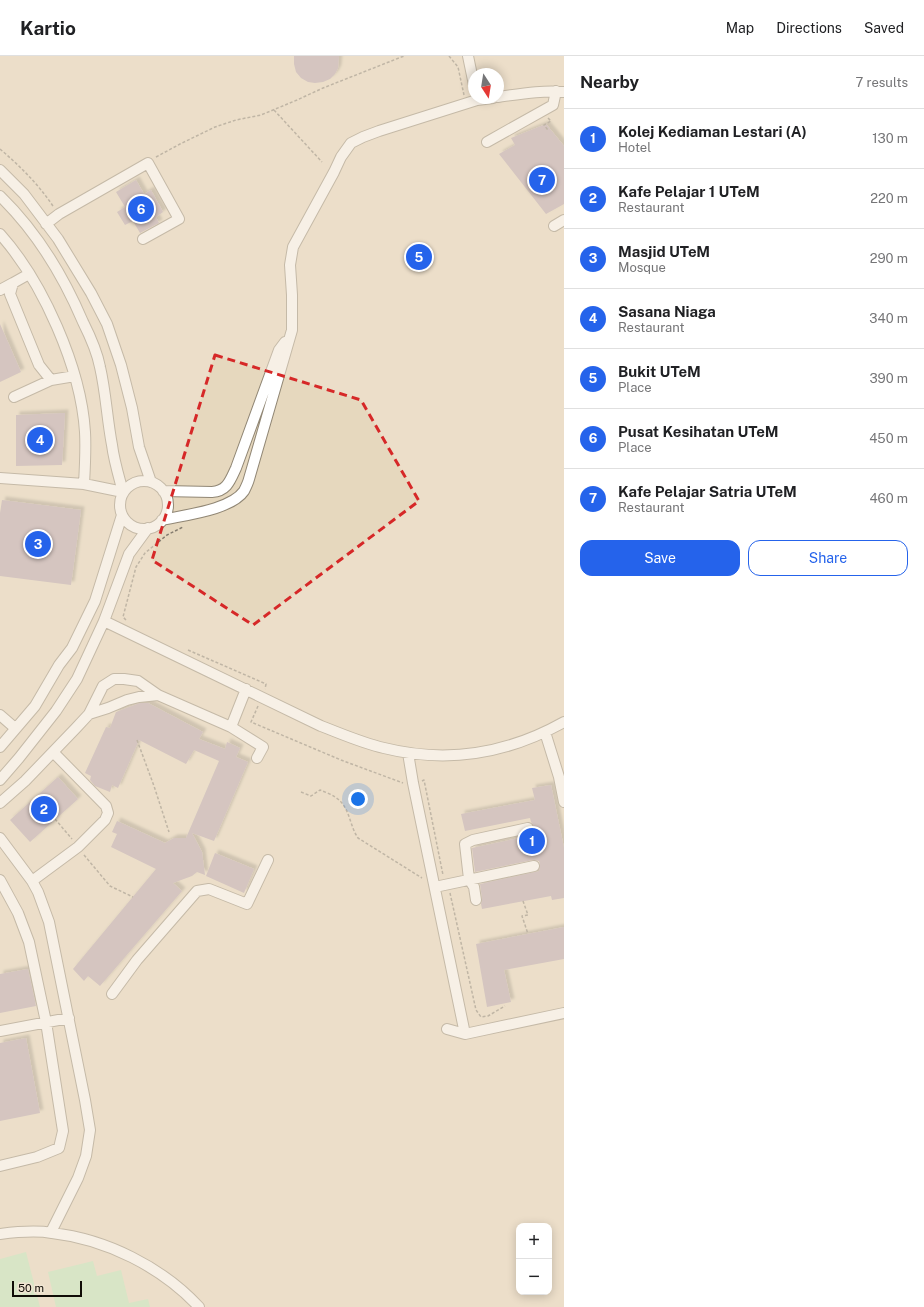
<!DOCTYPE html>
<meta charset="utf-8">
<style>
body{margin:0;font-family:"Public Sans",sans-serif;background:#f2f2f2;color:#202124}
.controls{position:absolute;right:12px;bottom:12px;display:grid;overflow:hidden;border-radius:8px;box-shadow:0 2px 10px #0003}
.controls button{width:36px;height:36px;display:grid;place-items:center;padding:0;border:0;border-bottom:1px solid #e0e0e0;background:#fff;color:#202124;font:20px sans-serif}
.compass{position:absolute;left:468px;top:12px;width:36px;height:36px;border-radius:50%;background:#fff;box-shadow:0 2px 10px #0003;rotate:168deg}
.scale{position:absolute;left:12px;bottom:10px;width:70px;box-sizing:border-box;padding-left:4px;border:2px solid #100c06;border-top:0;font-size:11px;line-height:14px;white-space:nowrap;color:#100c06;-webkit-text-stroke:3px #f0e4d1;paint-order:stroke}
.you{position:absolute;left:358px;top:743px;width:14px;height:14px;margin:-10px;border:3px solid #fff;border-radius:50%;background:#1a73e8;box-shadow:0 0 0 6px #1a73e833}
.badge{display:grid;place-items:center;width:26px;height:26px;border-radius:50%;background:#2563eb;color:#fff;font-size:13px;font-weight:700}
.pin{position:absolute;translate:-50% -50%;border:2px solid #fff;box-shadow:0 1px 4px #0006}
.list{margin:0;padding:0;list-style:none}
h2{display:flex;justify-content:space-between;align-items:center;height:52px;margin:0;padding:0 16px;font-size:17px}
h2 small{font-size:13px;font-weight:400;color:#757577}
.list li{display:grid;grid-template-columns:26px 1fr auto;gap:12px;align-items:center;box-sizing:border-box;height:60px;padding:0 16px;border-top:1px solid #e0e0e0}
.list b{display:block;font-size:15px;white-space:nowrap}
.list p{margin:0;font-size:13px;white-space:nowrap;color:#757577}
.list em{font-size:13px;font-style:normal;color:#757577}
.actions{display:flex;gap:8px;padding:12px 16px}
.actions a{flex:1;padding:9px 0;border:1px solid #2563eb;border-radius:12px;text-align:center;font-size:14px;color:#2563eb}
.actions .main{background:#2563eb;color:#fff}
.map{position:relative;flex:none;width:564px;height:1251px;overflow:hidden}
header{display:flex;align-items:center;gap:24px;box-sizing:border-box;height:56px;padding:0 20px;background:#fff;border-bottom:1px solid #e0e0e0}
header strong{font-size:19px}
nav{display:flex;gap:22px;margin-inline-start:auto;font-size:14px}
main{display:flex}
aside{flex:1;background:#fff}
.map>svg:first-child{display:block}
</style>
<header>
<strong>Kartio</strong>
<nav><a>Map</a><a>Directions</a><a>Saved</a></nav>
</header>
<main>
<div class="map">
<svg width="564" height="1251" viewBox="0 0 564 1251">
<defs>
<filter id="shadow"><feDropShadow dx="3.5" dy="-3.5" stdDeviation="1" flood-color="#0004"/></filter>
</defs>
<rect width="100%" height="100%" fill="#f0e4d1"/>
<!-- built -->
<path fill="#e6d8be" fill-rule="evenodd" d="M0 0H564V1251H0ZM474 18H498V42H474ZM519 1170H549V1236H519Z"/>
<!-- green -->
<path fill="#bbe6b9" d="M26 1196 40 1251H0V1203Z
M93 1205 97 1220 121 1214 129 1247 148 1243 150 1251H56L48 1216Z"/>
<!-- building -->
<path fill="#b3a0ac" filter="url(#shadow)" d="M294 0H339L338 12 335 18 330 23 323 26 315 27 308 26 301 22 296 16 294 8Z
M546 68 564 90V148L546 158 499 98 515 89 511 82Z
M136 124 144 138 151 134 163 156 156 161 159 167 140 177 133 165 125 169 117 156 125 151 116 136Z
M0 268 21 316 0 326Z
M65 357 62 409 16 410V359Z
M2 444 81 454 71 529 0 520V457Z
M140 647H148L203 676 199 683 225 693 227 686 240 692 236 701 248 706 214 785 192 777 202 796 205 819 197 816 192 820 173 827 182 835 100 930 88 920 84 925 73 913 156 813 111 791 117 778 112 776 117 765 165 787 174 782H186L219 705 194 694 186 708 139 684 118 732 112 729 110 736 95 730 90 724 91 720 85 717 106 671 110 672 116 656Z
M58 721 78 743 30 786 10 764Z
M551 729 564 792V842L552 844 551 840 482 853 481 848 482 843 480 828 535 816 539 815 540 809 539 805 533 804 475 816 472 792 533 779 534 770 531 766 530 762 465 775 461 758 535 744 532 732Z
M215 797 254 813 244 837 206 820Z
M564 871V903L504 914 511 946 487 951 476 888Z
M28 913 36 950 0 957V918Z
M26 982 40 1057 0 1065V987Z"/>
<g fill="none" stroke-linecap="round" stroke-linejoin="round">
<defs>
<path id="minor" d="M468 0 474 29
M498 41C520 38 542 34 564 36
M487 86 553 49 556 35
M0 114 24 138 58 183 91 237 107 268 121 309 132 352 139 391 151 426
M0 140C36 175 63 219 83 266 90 280 97 295 100 311 106 337 107 363 112 389 114 405 119 421 123 436L84 428 0 422
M46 168 59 158 148 107 179 163 143 183
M554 170 564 164
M0 178C43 226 81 312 85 376 86 393 85 410 84 428
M29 218 13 227 10 238 39 309 51 324 75 320
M0 234 13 227
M14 341 51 324
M120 449a24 24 0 1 1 48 0a24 24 0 1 1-48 0Z
M163 435 212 436C227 435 230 425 236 412L279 294 285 286
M162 464C184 459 231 454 244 435 246 431 248 427 249 423L292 274V239L290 209 293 191 334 116 341 101 351 87 363 81 379 75 477 44 493 42
M104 565 321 670C342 678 362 687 384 692 448 708 507 698 564 666
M89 658 108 652 127 644 139 641 158 639
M0 659 15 672
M231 671 246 633
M545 676 559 721 564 746
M0 691 35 650 59 609 72 592 95 545 122 459
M408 697 413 727 465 978 564 957
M0 724 19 702 56 655 77 623 104 565 129 498 148 472
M0 747 25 725 76 672 89 658 103 630 114 623H124L138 625 158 639 231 671 263 691 257 702
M0 782 32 825 38 836 49 866 85 1044 90 1074 86 1100 78 1122 51 1176
M0 824 18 857 29 886 46 966 63 1075 59 1092 37 1101 0 1110
M32 825 78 791 105 764 108 757 106 750 53 696
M435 831 534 810
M476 844 474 831 469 823 465 788 473 784 528 772
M112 938 137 904 197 835 209 833 247 848 268 804
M447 973 465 978
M0 975 69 962
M0 1178C16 1176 35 1174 52 1177 106 1183 162 1211 199 1251"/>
</defs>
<!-- minor casing -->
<use href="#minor" stroke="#918775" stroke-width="12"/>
<!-- path -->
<path stroke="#857d70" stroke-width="1.5" stroke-dasharray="3 2" stroke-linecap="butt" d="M449 0 458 11 464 39
M274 54 322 106
M548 62 551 65 544 69 548 74
M0 93C20 110 38 128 53 150
M156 101 180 88 215 71 236 64 261 59 297 44 323 32 404 0
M126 564 123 561 136 511 145 497 167 479 183 471
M188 594 266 628 265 633
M258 650 251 666 341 704 403 727
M137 684 154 730 169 776
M422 725 424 724 443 819
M301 736 311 740 320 734C325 736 331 738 335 741 350 750 349 769 358 782L422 822
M55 763 72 783
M84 799 110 830 133 841
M450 837 476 954 481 961 488 960 505 950
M523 845 528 859 522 860 528 878"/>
<!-- minor -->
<use href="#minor" stroke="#fff" stroke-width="10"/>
</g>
<!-- marked area -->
<path d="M0 0H564V1251H0ZM215 299 361 344 419 445 253 569 152 504Z" fill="#f0e4d1" fill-opacity=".55" fill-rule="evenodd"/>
<path fill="none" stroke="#d62828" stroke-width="3" stroke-dasharray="8 5" stroke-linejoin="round" d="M215 299 361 344 419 445 253 569 152 504Z"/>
</svg>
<div class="controls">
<button>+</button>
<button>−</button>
</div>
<svg class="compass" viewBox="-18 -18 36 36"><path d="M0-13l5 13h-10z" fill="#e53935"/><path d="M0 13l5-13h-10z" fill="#757577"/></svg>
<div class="scale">50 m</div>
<div class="you"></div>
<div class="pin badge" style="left:532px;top:785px">1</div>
<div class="pin badge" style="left:44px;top:753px">2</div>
<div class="pin badge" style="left:38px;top:488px">3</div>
<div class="pin badge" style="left:40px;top:384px">4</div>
<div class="pin badge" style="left:419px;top:201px">5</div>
<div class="pin badge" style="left:141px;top:153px">6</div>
<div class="pin badge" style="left:542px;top:124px">7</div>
</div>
<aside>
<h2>Nearby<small>7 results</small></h2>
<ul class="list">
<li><span class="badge">1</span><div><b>Kolej Kediaman Lestari (A)</b><p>Hotel</p></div><em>130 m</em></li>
<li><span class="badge">2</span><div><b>Kafe Pelajar 1 UTeM</b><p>Restaurant</p></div><em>220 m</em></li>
<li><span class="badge">3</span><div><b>Masjid UTeM</b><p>Mosque</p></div><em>290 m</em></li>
<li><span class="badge">4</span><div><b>Sasana Niaga</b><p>Restaurant</p></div><em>340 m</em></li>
<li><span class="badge">5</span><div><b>Bukit UTeM</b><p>Place</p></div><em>390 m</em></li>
<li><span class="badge">6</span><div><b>Pusat Kesihatan UTeM</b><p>Place</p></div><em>450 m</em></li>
<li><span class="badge">7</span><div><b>Kafe Pelajar Satria UTeM</b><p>Restaurant</p></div><em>460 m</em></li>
</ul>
<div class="actions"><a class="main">Save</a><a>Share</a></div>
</aside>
</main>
